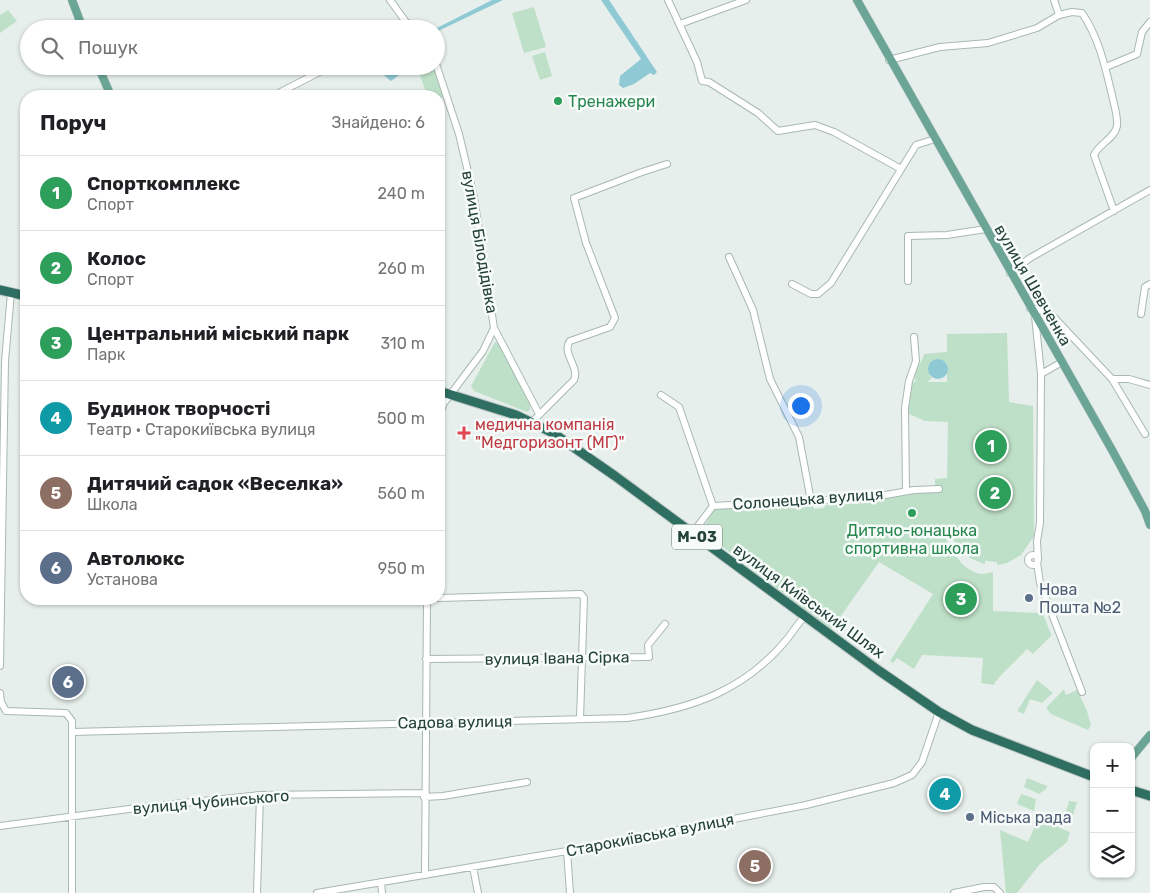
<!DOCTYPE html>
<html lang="uk">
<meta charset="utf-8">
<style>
body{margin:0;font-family:Rubik,sans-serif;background:#f6f6f6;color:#202124}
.controls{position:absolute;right:15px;bottom:15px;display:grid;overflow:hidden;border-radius:10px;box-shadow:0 1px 4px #0004}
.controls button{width:45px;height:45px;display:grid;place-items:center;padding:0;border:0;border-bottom:1px solid #e0e0e0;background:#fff;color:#202124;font:25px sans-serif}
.you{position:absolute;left:800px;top:405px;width:18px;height:18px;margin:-12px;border:4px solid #fff;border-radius:50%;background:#1a73e8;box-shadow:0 0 0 8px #1a73e833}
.badge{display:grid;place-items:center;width:32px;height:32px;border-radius:50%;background:#d93025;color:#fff;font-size:16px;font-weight:700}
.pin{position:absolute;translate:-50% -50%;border:2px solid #fff;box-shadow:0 1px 5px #0006}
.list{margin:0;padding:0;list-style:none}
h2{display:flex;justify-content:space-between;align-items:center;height:65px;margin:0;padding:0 20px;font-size:21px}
h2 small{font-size:16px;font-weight:400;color:#757577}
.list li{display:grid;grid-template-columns:32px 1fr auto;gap:15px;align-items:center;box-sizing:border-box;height:75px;padding:0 20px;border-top:1px solid #e0e0e0}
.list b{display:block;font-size:19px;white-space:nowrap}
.list p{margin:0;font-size:16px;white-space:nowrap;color:#757577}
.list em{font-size:16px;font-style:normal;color:#757577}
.icon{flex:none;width:28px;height:28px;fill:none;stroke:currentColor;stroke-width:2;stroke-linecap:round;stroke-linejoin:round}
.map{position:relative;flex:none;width:1150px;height:893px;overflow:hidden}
.search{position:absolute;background:#fff;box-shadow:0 1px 4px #0004;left:20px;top:20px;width:425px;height:55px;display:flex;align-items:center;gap:12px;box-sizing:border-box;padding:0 18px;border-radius:28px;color:#757577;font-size:19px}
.panel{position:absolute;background:#fff;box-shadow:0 1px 4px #0004;left:20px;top:90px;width:425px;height:515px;border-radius:20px}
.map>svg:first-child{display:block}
</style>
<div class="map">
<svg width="1150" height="893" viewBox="0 0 1150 893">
<rect width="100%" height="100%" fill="#e6efeb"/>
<!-- green -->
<path fill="#bfe0c8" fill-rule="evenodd" d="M534 7 546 47 524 53 512 13Z
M8 10 17 21 0 33V15Z
M545 52 552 76 540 80 532 56Z
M426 66H433L444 97 439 98V96H427L418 69Z
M1007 333 1009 402 1033 406 1034 536 1021 555 1007 563 997 565V562L985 561V564C966 559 955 548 950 530H941C950 545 958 567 977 573 981 575 988 573 993 572V611L1038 613V608L1040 607 1051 634V636L1033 654 1027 649C1020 657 995 679 994 685L981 683 983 658 922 655 914 669 897 658 893 663 890 661 933 594 879 562 831 630 702 531 714 509 812 504 814 509 824 508 825 505 867 503 907 494 935 491V479L947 478 948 422 925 421 907 413 911 382H916C911 372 922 364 924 354L947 352V334ZM947 363V382H927L932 378 929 375Z
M495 342 499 343 530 403V410L527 412 474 391 471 386Z
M1037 680 1053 693 1042 703 1030 699 1024 714 1017 711Z
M1064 689 1066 695 1077 690 1087 711 1091 725 1088 730 1051 714 1046 708Z
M1027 778 1047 786 1046 789 1039 794 1024 787Z
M1021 794 1036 799 1034 811 1017 804Z
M1069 801 1077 802 1070 825 1063 822Z
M1038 819 1070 832 1067 842 1039 865 1017 893H1006L1000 830 1028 842Z"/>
<!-- water -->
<path fill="#8ec9d4" d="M492 0H503L436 32 435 29Z
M601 0H609L657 72 654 75 650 73 634 84 623 88 619 85 620 76 641 59Z
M378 66H411L391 81 381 73Z
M928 369a10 10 0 1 1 20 0a10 10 0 1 1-20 0Z"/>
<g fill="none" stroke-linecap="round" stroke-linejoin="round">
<defs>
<path id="minor" d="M390 0 411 29
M668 0 697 62 702 81 709 82 758 113 778 131 815 125 834 132 901 169
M1054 0 1059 15
M680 24 746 0
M397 29 407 23
M889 60 940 47 988 43 1037 28 1059 15 1072 12 1082 13C1099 38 1105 66 1112 95 1114 105 1118 116 1117 126 1115 138 1099 144 1094 155L1114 211
M436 64 459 134 474 197 494 328 539 414
M1106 67 1137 54 1142 32 1150 22
M273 96 331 66
M729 257 753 310 770 379 799 437 811 501
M1010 273 1030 258 1150 190
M908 281V236L947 235 986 229
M792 284 811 294H818L831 283 916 145 935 139
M1030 308 1049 312 1112 379 1145 434
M1141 314 1145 287 1150 284
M1035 316 1041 374
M1112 379H1129L1150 385
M661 395 679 407 713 506
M439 415 444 403 483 351 494 328
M532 422 574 380C580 367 561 353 570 341L610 327 615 318 586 243 574 198 642 172 667 164
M906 491 905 408 909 381 916 361 914 337
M690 532 694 531 713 506 868 498 914 490 939 489
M1028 560a5 5 0 1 1 10 0a5 5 0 1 1-10 0Z
M1038 558 1037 541 1040 523 1041 374 1062 362
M1037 563 1040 583 1082 692
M439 598 581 594 584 598 580 719
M426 659 649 657 648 645 665 624
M0 666 5 361 11 293
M0 693 1 702 6 711 66 713 72 721V893
M72 732 627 718C691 709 745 691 788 638 793 631 798 624 804 617
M424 797 443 796 527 782
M0 826 144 807 260 795 424 793
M567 851 570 893
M473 867 478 893
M425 875 427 599
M381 882 382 893
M257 893 260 795
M317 893 567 851 806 805 894 783 912 775 922 762 939 712
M954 893 984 887H994L1000 893"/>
<path id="major" d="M72 0 83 29
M857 0 1112 450 1145 511 1150 525
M98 66 111 96
M1131 758 1150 735"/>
<path id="highway" d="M0 290 26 296
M439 391 516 415 553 433 615 476 878 670 939 712 972 730 1094 777
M1131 790 1150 796"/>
</defs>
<!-- minor casing -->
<use href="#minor" stroke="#a8b8b2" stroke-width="8"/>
<!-- major casing -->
<use href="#major" stroke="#c2cac8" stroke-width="9"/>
<!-- highway casing -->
<use href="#highway" stroke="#c2cac8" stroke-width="11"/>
<!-- minor -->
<use href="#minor" stroke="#fff" stroke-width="6"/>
<!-- major -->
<use href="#major" stroke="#6aa596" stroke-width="8"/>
<!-- highway -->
<use href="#highway" stroke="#2f6f62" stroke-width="9"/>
</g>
<!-- markers -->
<g fill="#2e9e5b" stroke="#f7fbf9" stroke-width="2">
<circle cx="558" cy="101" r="5"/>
<circle cx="912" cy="513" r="5"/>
</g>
<path fill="#e0444e" stroke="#f7fbf9" stroke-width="2" d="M461.5 425.5h5v5h5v5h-5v5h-5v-5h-5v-5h5z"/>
<g fill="#5c6f8a" stroke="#f7fbf9" stroke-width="2">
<circle cx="1029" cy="598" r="5"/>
<circle cx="970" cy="817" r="5"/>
</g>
<g text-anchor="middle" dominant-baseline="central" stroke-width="5" stroke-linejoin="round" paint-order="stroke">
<!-- shield labels -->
<rect fill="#f7fbf9" stroke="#637a73" stroke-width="1" x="672" y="524.5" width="50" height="25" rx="4"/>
<g font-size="15" font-weight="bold" fill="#24423a">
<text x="697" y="537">М-03</text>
</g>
<!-- leisure labels -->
<g font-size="16" fill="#27864d" stroke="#f7fbf9" text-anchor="start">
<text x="568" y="101">Тренажери</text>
<text x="912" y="530" text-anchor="middle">Дитячо-юнацька<tspan x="912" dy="18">спортивна школа</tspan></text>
</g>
<!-- street labels -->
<g font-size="16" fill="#24423a" stroke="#f7fbf9">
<text transform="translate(480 242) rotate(80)">вулиця Білодідівка</text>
<text transform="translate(1033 285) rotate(60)">вулиця Шевченка</text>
<text transform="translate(808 499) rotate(-4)">Солонецька вулиця</text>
<text transform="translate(809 601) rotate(36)">вулиця Київський Шлях</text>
<text transform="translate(557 658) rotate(-1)">вулиця Івана Сірка</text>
<text transform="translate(455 722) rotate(-1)">Садова вулиця</text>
<text transform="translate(211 802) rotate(-5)">вулиця Чубинського</text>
<text transform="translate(650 835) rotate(-11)">Старокиївська вулиця</text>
</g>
<!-- health labels -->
<g font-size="16" fill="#be3a42" stroke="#f7fbf9" text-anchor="start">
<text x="475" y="424">медична компанія<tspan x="475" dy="18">"Медгоризонт (МГ)"</tspan></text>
</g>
<!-- service labels -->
<g font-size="16" fill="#4e5e75" stroke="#f7fbf9" text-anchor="start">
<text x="1039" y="589">Нова<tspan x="1039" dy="18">Пошта №2</tspan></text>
<text x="980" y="817">Міська рада</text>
</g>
</g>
</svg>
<div class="controls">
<button>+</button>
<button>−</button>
<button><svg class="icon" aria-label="layers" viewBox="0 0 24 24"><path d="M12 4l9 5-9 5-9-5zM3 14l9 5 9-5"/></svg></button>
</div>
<div class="you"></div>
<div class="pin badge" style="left:991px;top:446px;background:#2e9e5b">1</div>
<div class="pin badge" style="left:995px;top:493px;background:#2e9e5b">2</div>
<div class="pin badge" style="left:961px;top:599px;background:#2e9e5b">3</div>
<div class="pin badge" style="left:945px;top:794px;background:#0f9aa8">4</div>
<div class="pin badge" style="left:755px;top:866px;background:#8d6e63">5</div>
<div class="pin badge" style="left:68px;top:682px;background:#5c6f8a">6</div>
<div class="search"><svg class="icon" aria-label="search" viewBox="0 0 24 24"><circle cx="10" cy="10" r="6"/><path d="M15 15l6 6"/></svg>Пошук</div>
<section class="panel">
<h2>Поруч<small>Знайдено: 6</small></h2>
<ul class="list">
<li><span class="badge" style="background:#2e9e5b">1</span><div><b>Спорткомплекс</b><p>Спорт</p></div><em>240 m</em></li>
<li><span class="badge" style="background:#2e9e5b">2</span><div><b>Колос</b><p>Спорт</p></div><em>260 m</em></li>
<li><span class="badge" style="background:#2e9e5b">3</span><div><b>Центральний міський парк</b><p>Парк</p></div><em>310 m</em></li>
<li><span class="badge" style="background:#0f9aa8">4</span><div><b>Будинок творчості</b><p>Театр · Старокиївська вулиця</p></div><em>500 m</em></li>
<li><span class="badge" style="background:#8d6e63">5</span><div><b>Дитячий садок «Веселка»</b><p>Школа</p></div><em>560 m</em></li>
<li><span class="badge" style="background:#5c6f8a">6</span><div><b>Автолюкс</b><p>Установа</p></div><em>950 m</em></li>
</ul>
</section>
</div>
